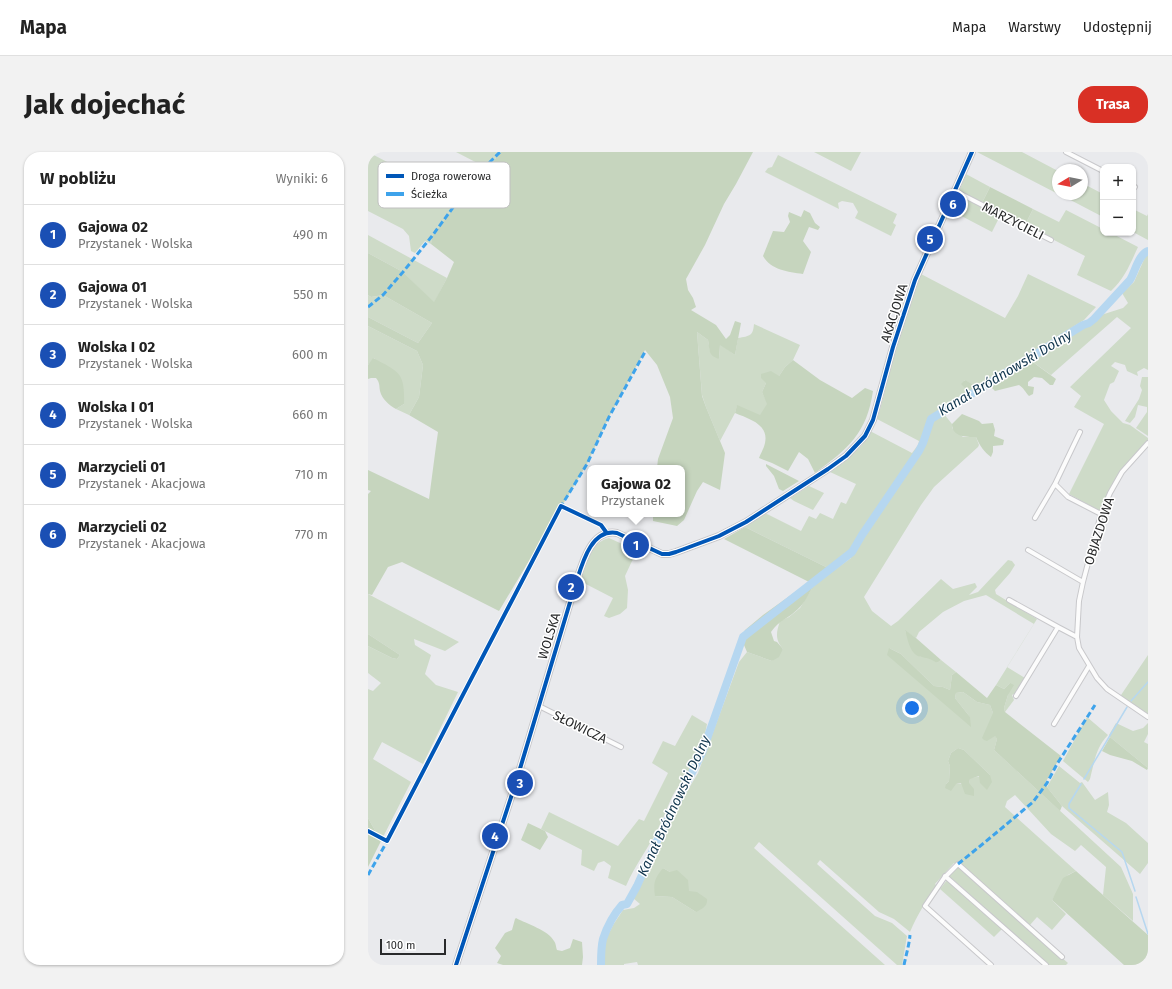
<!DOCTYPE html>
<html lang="pl">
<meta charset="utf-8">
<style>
body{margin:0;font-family:"Fira Sans",sans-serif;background:#f2f2f2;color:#222}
.controls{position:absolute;right:12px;top:12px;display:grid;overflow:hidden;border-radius:8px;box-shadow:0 1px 3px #0004}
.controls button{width:36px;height:36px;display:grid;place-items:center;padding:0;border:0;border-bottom:1px solid #e0e0e0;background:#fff;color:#222;font:20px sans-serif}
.compass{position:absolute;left:684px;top:12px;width:36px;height:36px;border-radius:50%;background:#fff;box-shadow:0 1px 3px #0004;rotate:260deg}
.scale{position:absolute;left:12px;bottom:10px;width:66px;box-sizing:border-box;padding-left:4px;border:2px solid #292a2b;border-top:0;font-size:11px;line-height:14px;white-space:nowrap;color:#292a2b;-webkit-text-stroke:3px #fff;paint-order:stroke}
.you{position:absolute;left:544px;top:556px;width:14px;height:14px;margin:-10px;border:3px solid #fff;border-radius:50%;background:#1a73e8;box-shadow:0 0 0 6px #1a73e833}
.badge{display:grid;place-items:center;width:26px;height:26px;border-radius:50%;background:#d93025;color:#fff;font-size:13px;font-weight:700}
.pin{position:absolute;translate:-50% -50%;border:2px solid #fff;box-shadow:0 1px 4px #0006}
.popup{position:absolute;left:219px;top:313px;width:98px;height:52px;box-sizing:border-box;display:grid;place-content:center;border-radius:8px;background:#fff;filter:drop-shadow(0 1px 3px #0005);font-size:13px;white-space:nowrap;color:#767676}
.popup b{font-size:15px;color:#222}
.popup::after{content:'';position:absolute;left:50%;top:100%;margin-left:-8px;border:8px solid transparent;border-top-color:#fff}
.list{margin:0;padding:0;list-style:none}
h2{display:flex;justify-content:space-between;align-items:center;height:52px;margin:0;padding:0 16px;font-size:17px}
h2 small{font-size:13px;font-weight:400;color:#767676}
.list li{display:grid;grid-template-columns:26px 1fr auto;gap:12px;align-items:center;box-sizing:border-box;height:60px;padding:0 16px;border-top:1px solid #e0e0e0}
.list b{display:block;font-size:15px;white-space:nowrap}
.list p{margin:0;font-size:13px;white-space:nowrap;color:#767676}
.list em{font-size:13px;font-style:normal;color:#767676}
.map{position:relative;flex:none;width:780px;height:813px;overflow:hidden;border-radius:16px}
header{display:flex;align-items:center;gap:24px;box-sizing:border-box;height:56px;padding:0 20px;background:#fff;border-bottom:1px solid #e0e0e0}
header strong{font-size:19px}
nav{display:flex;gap:22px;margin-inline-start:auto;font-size:14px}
.intro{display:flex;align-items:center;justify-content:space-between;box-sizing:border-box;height:96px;padding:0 24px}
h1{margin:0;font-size:28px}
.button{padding:10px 18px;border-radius:16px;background:#d93025;color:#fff;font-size:14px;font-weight:700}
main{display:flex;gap:24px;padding:0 24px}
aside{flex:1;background:#fff;border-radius:16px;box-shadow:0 1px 3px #0004}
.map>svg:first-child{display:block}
</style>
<header>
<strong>Mapa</strong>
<nav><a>Mapa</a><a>Warstwy</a><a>Udostępnij</a></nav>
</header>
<div class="intro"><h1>Jak dojechać</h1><a class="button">Trasa</a></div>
<main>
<aside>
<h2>W pobliżu<small>Wyniki: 6</small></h2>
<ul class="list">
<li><span class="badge" style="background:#1a4fb4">1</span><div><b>Gajowa 02</b><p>Przystanek · Wolska</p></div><em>490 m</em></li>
<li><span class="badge" style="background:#1a4fb4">2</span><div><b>Gajowa 01</b><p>Przystanek · Wolska</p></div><em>550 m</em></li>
<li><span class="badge" style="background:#1a4fb4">3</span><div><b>Wolska I 02</b><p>Przystanek · Wolska</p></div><em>600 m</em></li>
<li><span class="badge" style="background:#1a4fb4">4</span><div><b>Wolska I 01</b><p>Przystanek · Wolska</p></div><em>660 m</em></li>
<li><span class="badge" style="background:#1a4fb4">5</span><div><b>Marzycieli 01</b><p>Przystanek · Akacjowa</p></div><em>710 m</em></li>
<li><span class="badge" style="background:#1a4fb4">6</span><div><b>Marzycieli 02</b><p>Przystanek · Akacjowa</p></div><em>770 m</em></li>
</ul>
</aside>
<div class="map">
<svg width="780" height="813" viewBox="0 0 780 813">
<rect width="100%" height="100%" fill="#e9eaed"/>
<!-- green -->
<path fill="#cedbc8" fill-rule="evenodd" d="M0 0 92 48 64 84 63 92 57 89 47 101 43 99 41 84 35 77 0 59Z
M88 0H133L119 16Z
M446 0H493L483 19Z
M609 0H654L690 19V42Z
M410 3 529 62 525 71 528 73 523 84 487 66 490 60 485 51 474 49 470 51 471 57 397 20 400 16 404 15Z
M598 22 622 35 614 51 591 39Z
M714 31 735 42V65L691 42H714Z
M590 42 632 64 624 80 582 58Z
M665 57 691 70 698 58 735 77V81H743L770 95C762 112 757 126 743 139L709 123 717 104 657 73Z
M765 57 779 64 780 62V88L765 80Z
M0 83 79 126 66 151 35 120 0 101Z
M780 96V218L776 216 769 220 770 224 759 219 757 213 747 210 743 214 751 219 746 230 742 232 736 248 743 259 755 271 762 273 780 286V289L742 338 732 359 701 342 736 272 706 255 713 244 702 235 763 176 749 165 683 223 662 208 713 178 733 163 755 156 760 151 754 141 766 130 778 103 774 98Z
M553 122 637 166 650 144 660 122 728 155 716 168 608 234 596 228 600 239 566 261 569 266 576 262 584 272V276L595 285H608L611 293 610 295 566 335 553 353 496 445 504 459 523 474 530 469 573 427 585 437 607 431 609 435 601 443 610 440 640 408 644 409 647 413 642 421 627 438 628 442 669 467 639 515 657 526 648 541 644 543 646 548 637 560 636 556 640 543 642 531 636 537 628 533 666 472 618 443 596 449 575 460 551 480 548 486 537 479 552 505H561L569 511 573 508 588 520 584 523 582 538 575 535 566 534 533 502 521 496 602 565 587 546 588 541 595 540 609 550 622 553 625 561 627 583 629 587 626 598 753 715 765 742V769L735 743 738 715 713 693 707 699 683 682 647 643 639 649 637 655 708 719 700 723 684 748 698 762 684 778 669 765 662 773 590 710 587 712 586 711 567 732 569 734C558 749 549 763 542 780L526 767 511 760 452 708 449 712 507 764 524 771 539 784 534 813H529L391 690 386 696 517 813H270L269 810 256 812V813H235L237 789 245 773 255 758 266 756 272 752 265 746 275 729 282 713 311 653 330 621 371 510 379 500 404 509 415 497C407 487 408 481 412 469L421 465 432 456 446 433 483 406 478 401 460 416 377 375 397 361 433 379 441 364 448 367 452 361 465 367 473 350 478 352 488 332 462 320 475 311 494 293 502 279 544 301 550 293 551 289 509 267C514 252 517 237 521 222 529 188 540 155 553 122ZM590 596 596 598 622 623 602 626 601 631 588 632H578L581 629 582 614 580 609 583 601ZM295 716 302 720 321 739 328 760 304 745 287 744Z
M0 143 3 145 15 143 64 171 50 191 0 165Z
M386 172 432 193 425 208 417 215 411 224 398 231 394 240 400 252 392 264 369 254 367 261 352 289 338 255 334 243 329 180 340 188 342 199 351 207 352 192 367 203 370 186C382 184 385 184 386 172Z
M0 174 49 199 55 213 51 245 41 263 28 257 36 252 6 206 0 213Z
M774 225H780V284L768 276 779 260V255L770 253 767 265 762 271 757 269 771 247 774 238 772 234Z
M441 334 456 341 445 358 426 349 422 346Z
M241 386 272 400 264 409 257 424 260 438 259 456 252 462 241 466 236 464 245 446 212 429C217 412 222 391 241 386Z
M0 442 91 490 77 499 46 487 47 493 63 503 57 522 68 533 90 540 55 612 14 590 5 607 43 630 13 689 0 666V537L5 539 13 531 0 521V494L24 506 29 507 32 503 0 482Z
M780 503V563L764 552V551L751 546Z
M324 563 339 572C336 590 325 617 314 631 312 634 309 636 308 638 301 649 297 663 291 675 281 695 267 713 258 734L240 726 243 714 236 709 230 711 226 719 213 713 214 698 173 677 181 660 250 694 271 667 276 669 300 621 284 611 295 589 307 594Z
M719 565 740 583C728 595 726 611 722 627L720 630 695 609Z
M748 571 765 579 775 576 780 571V582L776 590 780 592V616L742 585 741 583Z
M691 614 712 631 714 630 727 648 740 640 741 653 739 660 758 671 780 691V711L772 722 694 654 679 635Z
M589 714 700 811 698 813H681L581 724Z
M579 728 634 777 626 785 572 737Z"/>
<!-- forest -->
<path fill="#c6d5be" d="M133 0H385L368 32 356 52 337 93 318 127 320 138 325 146 328 155 323 158 348 173 358 187 362 183 367 169 373 171 367 203 352 193 351 207C340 203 342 199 340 188L329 180 334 244 338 255 357 301 352 338 335 330 329 339 316 368 309 374 285 369V362H314V316H289L290 307 305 266 302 245 289 213 277 198 241 265 219 312 131 459 34 410 20 415 4 443 0 442V342L3 339 0 338V318L61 347 68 294 70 280 41 263 51 245 55 213 49 199 0 174V165L50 191 64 171 15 143 3 145 0 143V101L35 120 66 150 79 126 86 110 63 92 64 84 92 48Z
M622 35 665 57 657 73 614 51Z
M436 58 442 61 447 71 452 75 450 78 441 75 435 89 443 100 435 122C420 120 403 118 395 104L405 79 416 80 422 70 420 64 421 60 433 65Z
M708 173 713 178 662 208 688 227 685 233H682L674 226 666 225 660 230V234L666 235 665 242 661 244C657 240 656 236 651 233L627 239 622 234 569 266 566 261 600 239 593 232 597 228 608 234Z
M5 206C32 220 37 221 36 252L28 257C21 253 14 247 12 239 11 233 12 231 8 226H3L0 227V213Z
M425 208 452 228 484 246 497 236 505 239C499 281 480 297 447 321L440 307 431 300 420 319 404 311 391 306C393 301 396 296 397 291 401 272 381 267 367 261L369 253 392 263 399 252 394 240 398 231 393 226V222L403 219 411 224 417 215Z
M594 262 611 269 614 272 625 271 627 278 626 284 636 288 635 293 625 294V300L623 305C616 300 612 294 608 285 598 285 584 285 584 272Z
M398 312 431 329 415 339 411 337 406 324 398 314Z
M377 375 460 416 442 430 446 433C441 441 437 451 430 457 420 467 411 468 403 480L406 489 409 490 415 497 411 505 404 509 379 500 376 493 371 489 377 478 395 463 441 430 356 387Z
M537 478 548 486 573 508 569 511C561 506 562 507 554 505 542 504 540 488 537 478Z
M0 482 32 503 29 507 24 506 0 494Z
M521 496 533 502 566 534 575 535 582 538 584 523 588 520 619 546 628 533 636 537 642 531 646 533 640 543 636 556 637 560 693 604 677 631 679 635 694 654 692 659 626 598 629 587 627 584 619 589 616 588 614 586 625 561 622 553 609 550 595 540 588 541 587 546 602 565 603 575 519 503Z
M742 585 780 616 779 618 764 609 742 603 734 599Z
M590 596 596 598 622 623 624 630 619 638 612 631 611 624 602 627 601 631 606 637V644L597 642 593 631 588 632 583 639 577 636 578 632 581 629 582 614 580 609 583 601Z
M0 666 13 689 0 715Z
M160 671 177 679 180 685 172 698 153 688Z
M295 716 302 720 309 718 320 728 321 739 329 740 339 747C340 754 334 757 328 760L304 745 287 744C285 730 287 726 295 716Z
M708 719 780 783V813H756L684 748 695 726Z
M148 766C159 772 180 778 186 789 188 791 188 796 189 798L194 799 202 796 205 787 214 790 215 805 214 813H135L129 811 133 804 127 796 137 781 144 778 147 767Z"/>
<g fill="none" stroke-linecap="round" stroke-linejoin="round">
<!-- stream -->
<path stroke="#b6d7f0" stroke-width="1.5" d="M763 549 780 530
M716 627 759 555
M713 632 701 652V656L754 700 767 739
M768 745 780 782"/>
<!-- river -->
<path stroke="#b6d7f0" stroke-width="8" d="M233 813C233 805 233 795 235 787 239 775 246 762 254 753L259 752 269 734 289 689 334 601 375 485 484 400 494 383 551 299 555 291 563 267 715 173 721 171 726 167 762 128C767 120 770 103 780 99"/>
<defs>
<path id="street" d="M698 0 735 19
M765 34 767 35
M587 39 683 88
M780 291 754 320 742 341 733 362 715 430 711 449 709 485 711 496 729 526 739 537 780 565
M687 332 700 345 733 362
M667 366 687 332 712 280
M660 398 715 430
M641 448 690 475
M648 544 690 475 709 485
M171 554 253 595
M686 572 721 514
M577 724 678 813
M623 813 557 754 576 726 590 712 694 805"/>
<path id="secondary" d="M88 813 148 630 206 437C213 417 221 376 249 381L294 402H301L308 400 351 384 378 370 460 317 478 304 497 284 505 268 525 195 547 128 604 0"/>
</defs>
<!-- street casing -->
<use href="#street" stroke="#c8c8cb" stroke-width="6"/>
<!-- secondary casing -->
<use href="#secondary" stroke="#c8c8cb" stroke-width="8"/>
<!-- street -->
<use href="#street" stroke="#fcfcfc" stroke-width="4"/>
<!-- secondary -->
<use href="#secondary" stroke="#f7f5f5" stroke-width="6"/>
<!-- quiet -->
<path stroke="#3ea3eb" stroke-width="3" stroke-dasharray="6 3" stroke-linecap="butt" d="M0 155 15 143 35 120 64 84 109 23 132 0
M192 356 219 312 241 265 278 198
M590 712C615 692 640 671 665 650L679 631 689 612 727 553
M0 723 21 686
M536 813C538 803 541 794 542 783"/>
<defs>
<path id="cycleway" d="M0 679 19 689 193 354 233 373 238 380
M88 813 148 630 206 437C213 417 221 376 249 381L294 402H301L308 400 351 384 378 370 460 317 478 304 497 284 505 268 525 195 547 128 604 0"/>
</defs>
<!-- cycleway casing -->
<use href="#cycleway" stroke="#fff" stroke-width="6"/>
<!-- cycleway -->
<use href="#cycleway" stroke="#0057b8" stroke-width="4"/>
</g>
<g text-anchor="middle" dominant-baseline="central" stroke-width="3" stroke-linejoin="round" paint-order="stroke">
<!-- street labels -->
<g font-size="13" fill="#292a2b" stroke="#fff">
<text transform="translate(645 69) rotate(27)">MARZYCIELI</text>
<text transform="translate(526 161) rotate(-72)">AKACJOWA</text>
<text transform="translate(731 379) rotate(-72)">OBJAZDOWA</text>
<text transform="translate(181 484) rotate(-73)">WOLSKA</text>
<text transform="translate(212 575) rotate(26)">SŁOWICZA</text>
</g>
<!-- water labels -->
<g font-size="14" font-style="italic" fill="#11364e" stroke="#fff">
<text transform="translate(637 221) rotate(-31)">Kanał Bródnowski Dolny</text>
<text transform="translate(306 654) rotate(-65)">Kanał Bródnowski Dolny</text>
</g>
</g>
<!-- legend -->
<rect x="10" y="10" width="132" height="46" rx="6" fill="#fff" stroke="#bfbfbf" stroke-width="1"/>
<rect x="18" y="22" width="18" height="4" fill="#0057b8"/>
<rect x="18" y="40" width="18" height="4" fill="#3ea3eb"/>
<g font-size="11" fill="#292a2b">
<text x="43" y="28">Droga rowerowa</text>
<text x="43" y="46">Ścieżka</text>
</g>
</svg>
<div class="controls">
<button>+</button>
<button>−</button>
</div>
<svg class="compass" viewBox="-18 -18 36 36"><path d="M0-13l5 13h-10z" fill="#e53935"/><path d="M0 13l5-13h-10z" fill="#767676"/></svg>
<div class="scale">100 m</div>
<div class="you"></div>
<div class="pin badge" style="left:268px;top:393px;background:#1a4fb4">1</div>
<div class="popup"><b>Gajowa 02</b>Przystanek</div>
<div class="pin badge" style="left:203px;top:435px;background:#1a4fb4">2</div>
<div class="pin badge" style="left:152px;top:631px;background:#1a4fb4">3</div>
<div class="pin badge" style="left:127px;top:684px;background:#1a4fb4">4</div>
<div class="pin badge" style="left:562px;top:87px;background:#1a4fb4">5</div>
<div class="pin badge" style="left:585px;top:52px;background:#1a4fb4">6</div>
</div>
</main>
